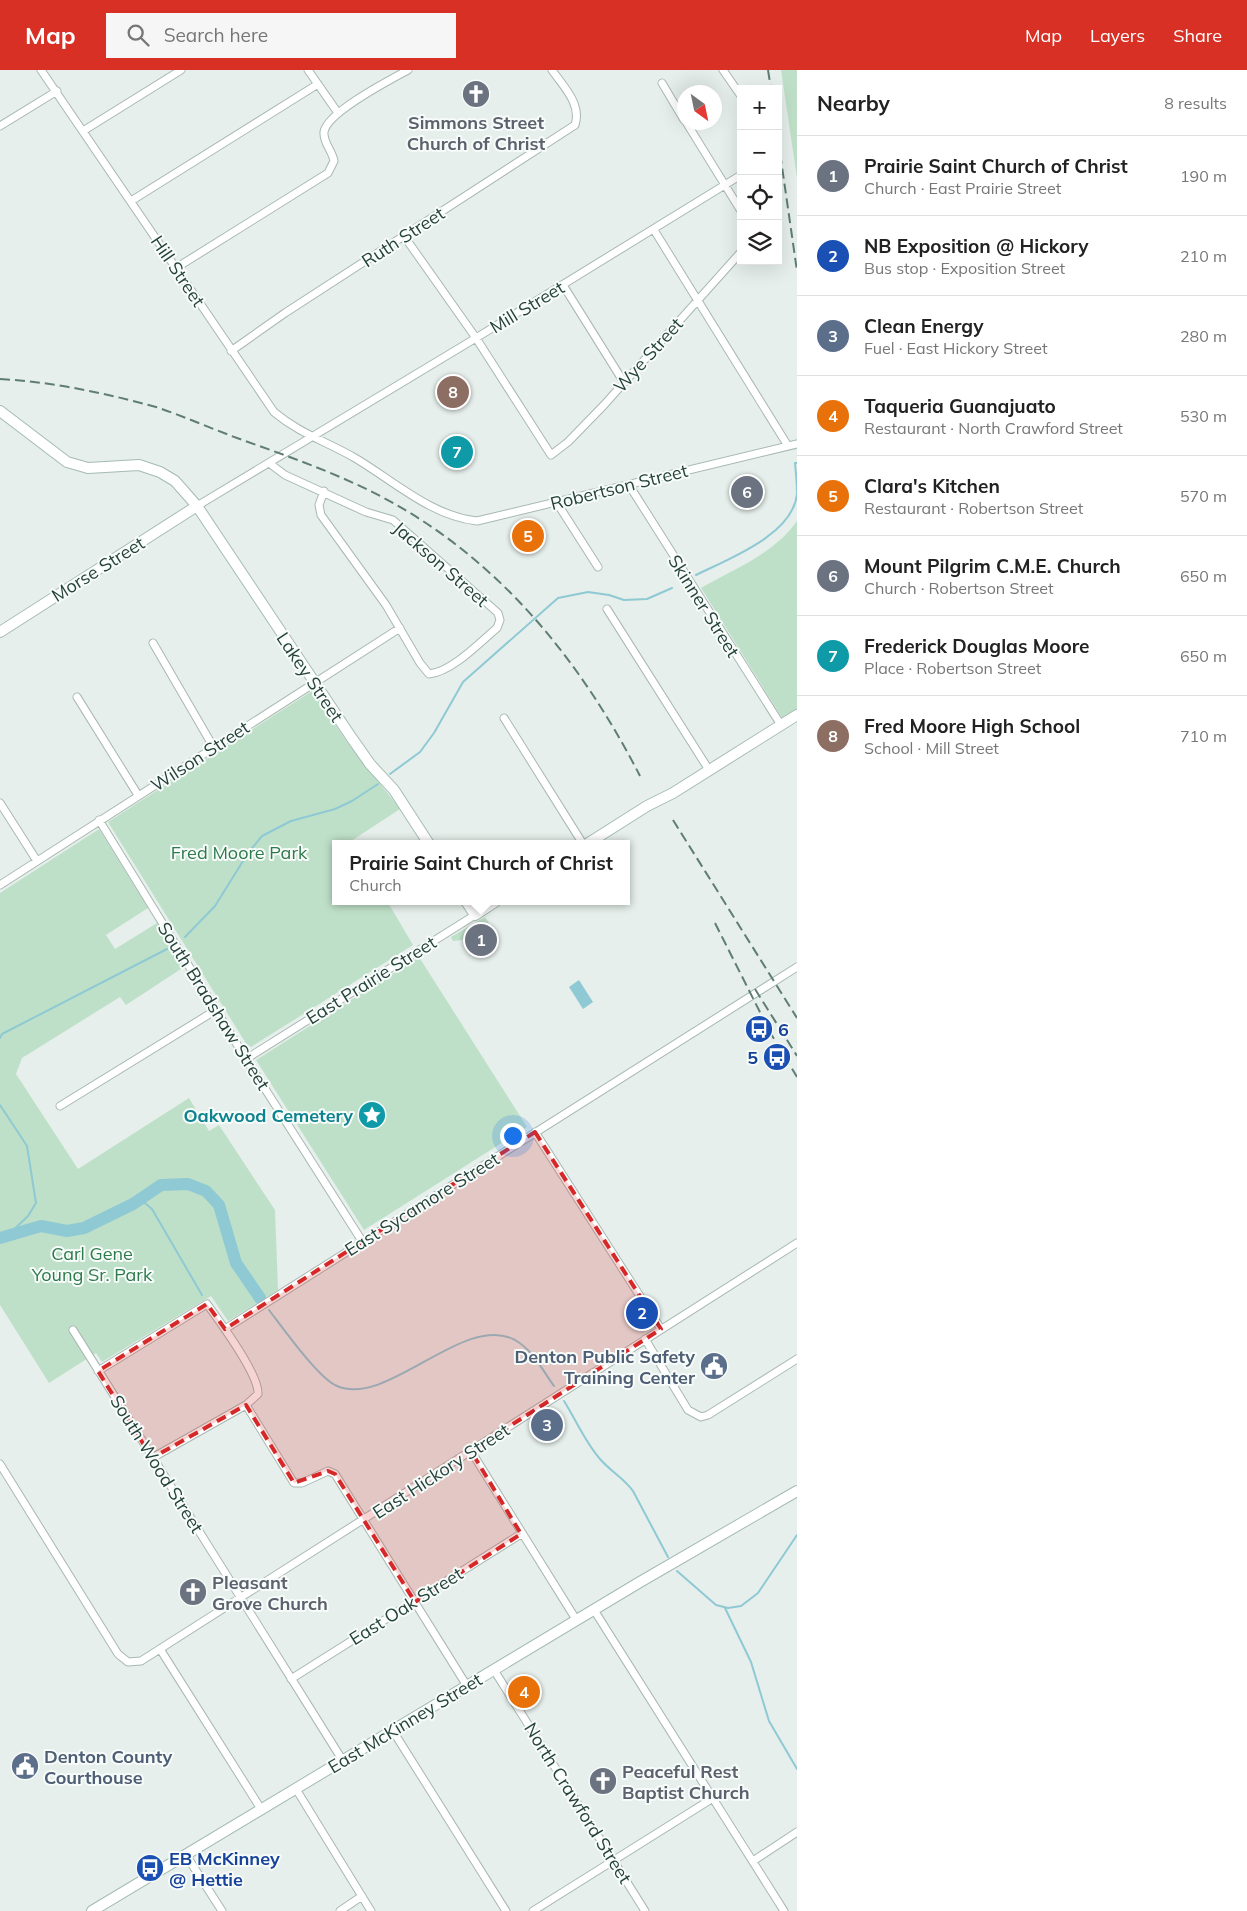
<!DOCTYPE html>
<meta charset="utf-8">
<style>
body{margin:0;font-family:Mulish,sans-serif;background:#f6f6f6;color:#222}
.controls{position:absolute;right:15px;top:15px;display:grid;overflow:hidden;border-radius:0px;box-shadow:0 5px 20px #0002}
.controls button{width:45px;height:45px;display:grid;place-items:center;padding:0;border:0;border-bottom:1px solid #e0e0e0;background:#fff;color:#222;font:25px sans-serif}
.compass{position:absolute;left:677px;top:15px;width:45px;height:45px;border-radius:50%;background:#fff;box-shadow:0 5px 20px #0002;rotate:147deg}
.you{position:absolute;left:512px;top:1065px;width:18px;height:18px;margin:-12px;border:4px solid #fff;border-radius:50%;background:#1a73e8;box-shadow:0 0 0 8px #1a73e833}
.badge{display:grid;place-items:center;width:32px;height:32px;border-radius:50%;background:#d93025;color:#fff;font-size:16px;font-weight:700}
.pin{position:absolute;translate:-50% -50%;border:2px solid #fff;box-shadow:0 1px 5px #0006}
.popup{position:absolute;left:332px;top:770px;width:298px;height:65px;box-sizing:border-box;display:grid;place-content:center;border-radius:0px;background:#fff;filter:drop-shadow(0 1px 4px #0005);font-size:16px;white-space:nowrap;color:#767676}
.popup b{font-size:19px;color:#222}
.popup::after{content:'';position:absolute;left:50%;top:100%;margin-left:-10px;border:10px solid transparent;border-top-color:#fff}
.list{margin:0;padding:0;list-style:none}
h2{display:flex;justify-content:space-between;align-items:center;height:65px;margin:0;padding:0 20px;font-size:21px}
h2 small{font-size:16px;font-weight:400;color:#767676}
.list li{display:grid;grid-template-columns:32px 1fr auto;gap:15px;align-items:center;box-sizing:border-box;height:80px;padding:0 20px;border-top:1px solid #e0e0e0}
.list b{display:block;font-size:19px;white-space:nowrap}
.list p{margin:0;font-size:16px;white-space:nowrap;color:#767676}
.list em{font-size:16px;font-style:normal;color:#767676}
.icon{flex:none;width:28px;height:28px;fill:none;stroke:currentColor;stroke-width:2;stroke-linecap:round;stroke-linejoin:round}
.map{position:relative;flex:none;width:797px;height:1841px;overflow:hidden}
header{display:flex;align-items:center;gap:30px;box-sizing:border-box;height:70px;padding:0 25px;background:#d93025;color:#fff}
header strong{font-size:24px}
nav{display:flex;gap:28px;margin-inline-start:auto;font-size:18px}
.search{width:350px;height:45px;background:#f6f6f6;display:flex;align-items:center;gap:12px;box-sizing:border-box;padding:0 18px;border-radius:0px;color:#767676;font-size:19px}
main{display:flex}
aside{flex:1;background:#fff}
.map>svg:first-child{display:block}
</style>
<header>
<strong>Map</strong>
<div class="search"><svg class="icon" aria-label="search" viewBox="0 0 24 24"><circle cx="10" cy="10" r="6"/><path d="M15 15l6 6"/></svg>Search here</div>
<nav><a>Map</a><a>Layers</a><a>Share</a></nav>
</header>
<main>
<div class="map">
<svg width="797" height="1841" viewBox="0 0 797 1841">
<rect width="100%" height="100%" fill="#e6efeb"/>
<!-- green -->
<path fill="#bfe0c8" d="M781 0H797V108Z
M797 451V640L783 649 701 518C734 499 775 483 797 451Z
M312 621 347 672 400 739 351 771 353 774H336V831H387L413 875 251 977 247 975 108 752Z
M99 759 148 838 106 865 115 879 157 853 184 897 126 935 120 927 22 988 16 1004 78 1099 189 1028 209 1061 219 1055 275 1140 278 1220 228 1251 211 1226 102 1292 96 1283 49 1313 0 1235V823Z
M485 847 489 853 462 870 453 871 451 867Z
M419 887 527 1057 364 1160 256 990Z"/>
<!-- water -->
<path fill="#8ec9d4" d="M579 910 593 932 583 939 569 917Z"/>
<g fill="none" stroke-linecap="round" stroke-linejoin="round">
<!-- stream -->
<path stroke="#8ec9d4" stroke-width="2" d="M696 505C728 489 793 465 797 424 797 414 796 403 795 393H797
M390 704 420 682 434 663 463 612 558 528 588 522 609 525 624 530 647 529 672 518
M185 867 215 836 248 783 262 766 291 751 335 739 352 731 378 714
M0 968 2 964 167 879
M0 1035 27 1076 36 1133 28 1146 7 1166
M140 1129 152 1139 202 1225
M269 1240C282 1257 319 1309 337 1316 388 1338 464 1242 515 1270 534 1281 542 1300 554 1316
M564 1331C576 1350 585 1372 600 1389 610 1401 624 1408 633 1421L668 1487
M677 1501 716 1535 728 1538 741 1536 758 1523 797 1465
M725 1538 751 1592 769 1651 797 1699"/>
<!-- river -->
<path stroke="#8ec9d4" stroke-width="12" d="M0 1168 41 1156 67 1161 84 1158 133 1134 161 1115 188 1114 206 1121 219 1135 236 1193 260 1228"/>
<defs>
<path id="street" d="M41 0 274 342C300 364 326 371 355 388 394 411 431 446 477 451L797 374
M308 0 338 43
M723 0 741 26
M662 13 684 50
M686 52 741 141
M0 56 57 21
M83 61 181 0
M131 131 318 14
M654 160 788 376
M404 166 476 268 551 385 568 372 604 335 741 182
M176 198 328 103 334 91C332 80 323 73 324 62 327 42 390 10 408 0
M563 215 623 311
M231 281 285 243 575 55C582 34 563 16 552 0
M269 393 285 405 366 442 393 450 498 543 500 550 497 558C480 572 452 602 429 604L420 593 386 535 321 445 319 435 324 421
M629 415 781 655
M557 433 598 497
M197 436 476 268 741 105
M607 539 709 700
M153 573 214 678
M77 627 138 725
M504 648 583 774
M0 733 37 791
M99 750 246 989 362 1171
M0 815 400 558
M246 989 475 845
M60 1036 216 940
M535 1062 661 1259
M225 1259 797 897
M73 1260 343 1691
M645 1269 688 1340 701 1347 708 1345 797 1289
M98 1301 207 1234C220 1252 259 1304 258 1324L246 1335 152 1388
M246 1335 294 1413H302L328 1401 335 1404 467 1616
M471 1381 577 1551
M0 1394 118 1584 128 1592 141 1591 797 1173
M594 1540 784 1841
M160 1579 261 1739
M494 1600 645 1841
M291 1609 521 1464
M393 1661 506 1841
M296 1719 371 1841
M186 1785 222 1841
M753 1791 797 1762
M340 1841 362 1826
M533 1841 713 1728"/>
<path id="secondary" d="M0 341 67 392 88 398 139 395 160 402 175 411 197 436 351 667 370 694 394 720 429 774
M0 562 197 436
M587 774 647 736 673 723 797 645
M466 831 475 845 496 831
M92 1841 640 1512 797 1421"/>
</defs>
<!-- street casing -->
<use href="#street" stroke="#a8b8b2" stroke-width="9"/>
<!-- secondary casing -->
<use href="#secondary" stroke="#a4bbb3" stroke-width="12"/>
<!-- street -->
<use href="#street" stroke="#fff" stroke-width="7"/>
<!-- secondary -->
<use href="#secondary" stroke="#fff" stroke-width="10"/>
<!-- rail -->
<path stroke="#5f7d75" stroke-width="2" stroke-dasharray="10 5" stroke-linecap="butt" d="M768 0 771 19
M778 69 797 201
M0 309C53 312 105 323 156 337 183 346 210 358 237 368 287 386 337 403 384 428 500 490 581 591 640 706
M673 750 797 948
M715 853 771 964 797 1007
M755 919 797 986"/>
</g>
<!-- marked area -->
<path fill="#d62828" fill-opacity="0.2" stroke="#d62828" stroke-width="4" stroke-dasharray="10 6" stroke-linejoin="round" d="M535 1062 661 1259 471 1381 521 1464 415 1532 335 1404 328 1401 294 1413 246 1335 152 1388 98 1301 207 1234 225 1259Z"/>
<!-- icons -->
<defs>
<symbol id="church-disc" viewBox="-11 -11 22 22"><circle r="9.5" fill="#6b7280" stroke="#f7fbf9"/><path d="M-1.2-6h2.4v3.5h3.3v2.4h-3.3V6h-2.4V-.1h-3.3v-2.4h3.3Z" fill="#fff"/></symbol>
<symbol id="bus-disc" viewBox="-11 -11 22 22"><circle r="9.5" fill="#1a4fb4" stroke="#f7fbf9"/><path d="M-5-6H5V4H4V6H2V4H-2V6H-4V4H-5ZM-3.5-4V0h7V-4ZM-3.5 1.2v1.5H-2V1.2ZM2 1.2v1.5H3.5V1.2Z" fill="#fff"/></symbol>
<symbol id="sight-disc" viewBox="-11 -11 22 22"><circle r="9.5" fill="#0f9aa8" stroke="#f7fbf9"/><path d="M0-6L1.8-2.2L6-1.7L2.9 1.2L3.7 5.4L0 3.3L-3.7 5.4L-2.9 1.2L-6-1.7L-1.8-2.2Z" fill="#fff"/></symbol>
<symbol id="civic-disc" viewBox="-11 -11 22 22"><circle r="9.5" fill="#5c6f8a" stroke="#f7fbf9"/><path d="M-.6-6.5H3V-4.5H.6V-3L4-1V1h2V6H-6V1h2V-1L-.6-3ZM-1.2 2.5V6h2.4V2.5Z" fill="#fff"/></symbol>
</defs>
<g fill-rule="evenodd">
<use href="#church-disc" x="460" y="8" width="32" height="32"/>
<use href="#bus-disc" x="743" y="943" width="32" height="32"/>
<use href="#bus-disc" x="761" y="971" width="32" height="32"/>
<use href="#sight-disc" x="356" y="1029" width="32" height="32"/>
<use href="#civic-disc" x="698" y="1280" width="32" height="32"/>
<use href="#church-disc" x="177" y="1506" width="32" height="32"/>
<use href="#civic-disc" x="9" y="1680" width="32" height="32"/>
<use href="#church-disc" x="587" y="1695" width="32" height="32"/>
<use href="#bus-disc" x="134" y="1782" width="32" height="32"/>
</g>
<g text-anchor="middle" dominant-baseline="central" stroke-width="4" stroke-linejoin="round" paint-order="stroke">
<!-- worship labels -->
<g font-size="18" font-weight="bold" fill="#5b616d" stroke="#f7fbf9" text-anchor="start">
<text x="476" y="52" text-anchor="middle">Simmons Street<tspan x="476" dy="21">Church of Christ</tspan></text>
<text x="212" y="1512">Pleasant<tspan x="212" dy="21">Grove Church</tspan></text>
<text x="622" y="1701">Peaceful Rest<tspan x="622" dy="21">Baptist Church</tspan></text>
</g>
<!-- street labels -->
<g font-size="18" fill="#24423a" stroke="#f7fbf9">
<text transform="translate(403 167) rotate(-33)">Ruth Street</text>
<text transform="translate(178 201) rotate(56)">Hill Street</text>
<text transform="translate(527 237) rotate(-31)">Mill Street</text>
<text transform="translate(648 285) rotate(-48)">Wye Street</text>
<text transform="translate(619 417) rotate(-14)">Robertson Street</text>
<text transform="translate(441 494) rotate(41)">Jackson Street</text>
<text transform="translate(98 499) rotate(-32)">Morse Street</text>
<text transform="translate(704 536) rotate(58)">Skinner Street</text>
<text transform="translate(310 607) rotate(56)">Lakey Street</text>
<text transform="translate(200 686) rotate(-33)">Wilson Street</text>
<text transform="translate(371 910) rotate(-32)">East Prairie Street</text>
<text transform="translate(214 936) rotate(58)">South Bradshaw Street</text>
<text transform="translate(422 1134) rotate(-32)">East Sycamore Street</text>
<text transform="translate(157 1394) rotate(58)">South Wood Street</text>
<text transform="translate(441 1401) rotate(-33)">East Hickory Street</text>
<text transform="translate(406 1536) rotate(-32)">East Oak Street</text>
<text transform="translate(405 1653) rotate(-31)">East McKinney Street</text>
<text transform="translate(578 1733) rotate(58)">North Crawford Street</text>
</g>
<!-- park labels -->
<g font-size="18" fill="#2d7a4b" stroke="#f7fbf9">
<text x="239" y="782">Fred Moore Park</text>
<text x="92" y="1183">Carl Gene<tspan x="92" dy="21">Young Sr. Park</tspan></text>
</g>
<!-- transit labels -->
<g font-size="18" font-weight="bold" fill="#164399" stroke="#f7fbf9" text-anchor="start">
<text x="778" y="959">6</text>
<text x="758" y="987" text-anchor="end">5</text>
<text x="169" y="1788">EB McKinney<tspan x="169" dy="21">@ Hettie</tspan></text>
</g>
<!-- culture labels -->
<g font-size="18" font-weight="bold" fill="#0d838f" stroke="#f7fbf9" text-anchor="end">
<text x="353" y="1045">Oakwood Cemetery</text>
</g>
<!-- service labels -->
<g font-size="18" font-weight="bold" fill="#4e5e75" stroke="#f7fbf9" text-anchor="end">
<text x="695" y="1286">Denton Public Safety<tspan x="695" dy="21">Training Center</tspan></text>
<text x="44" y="1686" text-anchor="start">Denton County<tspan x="44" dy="21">Courthouse</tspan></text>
</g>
</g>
</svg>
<div class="controls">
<button>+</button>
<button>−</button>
<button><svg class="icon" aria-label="locate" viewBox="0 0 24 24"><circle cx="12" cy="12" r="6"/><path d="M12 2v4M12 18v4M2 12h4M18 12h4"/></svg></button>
<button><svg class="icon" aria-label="layers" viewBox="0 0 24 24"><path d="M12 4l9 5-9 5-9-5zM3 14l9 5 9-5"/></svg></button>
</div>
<svg class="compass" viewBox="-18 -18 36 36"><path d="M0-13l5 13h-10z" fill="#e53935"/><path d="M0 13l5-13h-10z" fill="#767676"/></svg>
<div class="you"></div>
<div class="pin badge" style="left:481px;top:870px;background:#6b7280">1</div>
<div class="popup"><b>Prairie Saint Church of Christ</b>Church</div>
<div class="pin badge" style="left:642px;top:1243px;background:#1a4fb4">2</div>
<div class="pin badge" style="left:547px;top:1355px;background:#5c6f8a">3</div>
<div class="pin badge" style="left:524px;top:1622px;background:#e8710a">4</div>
<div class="pin badge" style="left:528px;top:466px;background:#e8710a">5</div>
<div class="pin badge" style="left:747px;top:422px;background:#6b7280">6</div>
<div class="pin badge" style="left:457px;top:382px;background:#0f9aa8">7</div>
<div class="pin badge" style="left:453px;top:322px;background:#8d6e63">8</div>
</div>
<aside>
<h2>Nearby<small>8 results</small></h2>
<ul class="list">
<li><span class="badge" style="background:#6b7280">1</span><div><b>Prairie Saint Church of Christ</b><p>Church · East Prairie Street</p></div><em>190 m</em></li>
<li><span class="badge" style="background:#1a4fb4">2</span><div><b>NB Exposition @ Hickory</b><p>Bus stop · Exposition Street</p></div><em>210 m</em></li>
<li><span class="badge" style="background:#5c6f8a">3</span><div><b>Clean Energy</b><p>Fuel · East Hickory Street</p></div><em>280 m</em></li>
<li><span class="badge" style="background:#e8710a">4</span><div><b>Taqueria Guanajuato</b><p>Restaurant · North Crawford Street</p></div><em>530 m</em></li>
<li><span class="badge" style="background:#e8710a">5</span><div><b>Clara's Kitchen</b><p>Restaurant · Robertson Street</p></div><em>570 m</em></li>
<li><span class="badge" style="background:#6b7280">6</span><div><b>Mount Pilgrim C.M.E. Church</b><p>Church · Robertson Street</p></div><em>650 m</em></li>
<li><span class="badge" style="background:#0f9aa8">7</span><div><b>Frederick Douglas Moore</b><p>Place · Robertson Street</p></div><em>650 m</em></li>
<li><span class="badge" style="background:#8d6e63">8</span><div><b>Fred Moore High School</b><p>School · Mill Street</p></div><em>710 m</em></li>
</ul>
</aside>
</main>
